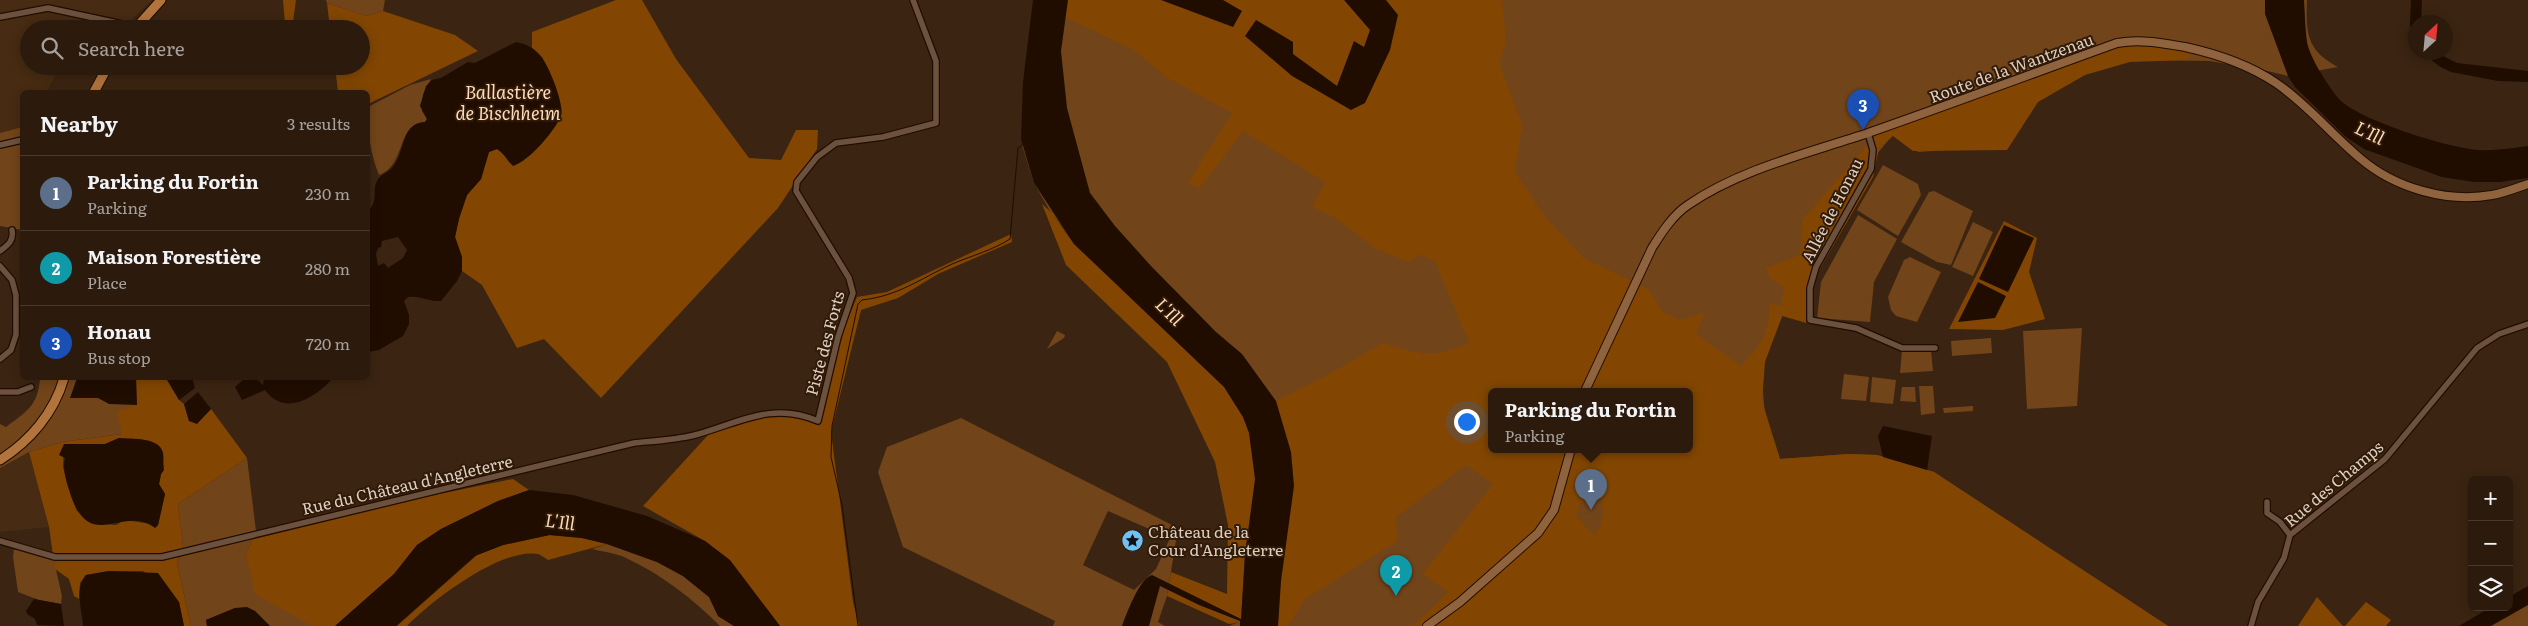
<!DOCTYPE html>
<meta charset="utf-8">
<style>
body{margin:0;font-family:Literata,serif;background:#342416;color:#f1f3f6}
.controls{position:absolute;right:15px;bottom:15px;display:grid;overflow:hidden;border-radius:8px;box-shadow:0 2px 12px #0003}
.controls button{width:45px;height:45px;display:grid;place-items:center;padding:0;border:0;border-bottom:1px solid #48392e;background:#2c1b0d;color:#f1f3f6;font:25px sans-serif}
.compass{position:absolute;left:2408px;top:15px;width:45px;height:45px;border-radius:50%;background:#2c1b0d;box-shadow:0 2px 12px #0003;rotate:26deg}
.you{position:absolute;left:1466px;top:421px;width:18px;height:18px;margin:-12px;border:4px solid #fff;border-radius:50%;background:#1a73e8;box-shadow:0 0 0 8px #1a73e833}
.badge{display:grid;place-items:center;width:32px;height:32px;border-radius:50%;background:#8c9099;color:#fff;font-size:16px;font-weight:700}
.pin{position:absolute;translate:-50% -41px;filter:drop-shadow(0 1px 2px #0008)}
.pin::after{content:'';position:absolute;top:26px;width:18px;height:15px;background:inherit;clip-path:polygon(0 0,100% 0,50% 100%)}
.popup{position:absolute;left:1488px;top:388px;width:205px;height:65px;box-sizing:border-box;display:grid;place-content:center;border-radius:8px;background:#2c1b0d;filter:drop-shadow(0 1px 4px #0005);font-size:16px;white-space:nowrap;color:#a6a19d}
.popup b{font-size:19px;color:#f1f3f6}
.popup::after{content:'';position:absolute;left:50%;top:100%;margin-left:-10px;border:10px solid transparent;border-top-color:#2c1b0d}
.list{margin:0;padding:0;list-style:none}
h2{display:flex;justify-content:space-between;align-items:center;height:65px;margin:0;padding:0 20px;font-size:21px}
h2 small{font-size:16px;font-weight:400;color:#a6a19d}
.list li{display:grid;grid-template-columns:32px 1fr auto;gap:15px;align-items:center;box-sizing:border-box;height:75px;padding:0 20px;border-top:1px solid #48392e}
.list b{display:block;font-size:19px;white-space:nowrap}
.list p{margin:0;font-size:16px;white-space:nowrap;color:#a6a19d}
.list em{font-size:16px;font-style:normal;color:#a6a19d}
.icon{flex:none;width:28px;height:28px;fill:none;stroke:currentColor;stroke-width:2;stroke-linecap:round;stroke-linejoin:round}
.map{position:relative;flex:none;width:2528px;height:626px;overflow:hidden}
.search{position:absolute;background:#2c1b0d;box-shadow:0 2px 12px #0003;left:20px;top:20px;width:350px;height:55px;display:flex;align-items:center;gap:12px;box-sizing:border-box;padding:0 18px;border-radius:28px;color:#a6a19d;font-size:19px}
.panel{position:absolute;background:#2c1b0d;box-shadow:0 2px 12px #0003;left:20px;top:90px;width:350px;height:290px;border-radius:8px}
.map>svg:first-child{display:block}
</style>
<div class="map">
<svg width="2528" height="626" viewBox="0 0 2528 626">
<rect width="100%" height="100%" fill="#3b2411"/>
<!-- built -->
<path fill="#472b12" d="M0 0H152L122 29H29V66H59L47 92H22V127L0 133Z
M29 452 49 527 0 532V468Z"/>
<!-- green -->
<path fill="#72441a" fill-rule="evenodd" d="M326 0H385L383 11 366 16 327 3Z
M1051 0H2307C2306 33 2306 50 2338 67L2288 76 2210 57 2227 64 2210 61 2129 60 2085 73 2035 100 2003 146 1918 152 1897 130 1866 167 1784 312 1761 369 1765 415 1780 459 1849 454 1877 455 1934 472 2168 626H1434L1562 513 1690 449V391H1492V449H1567L1422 626H1229L1241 621 1253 466 1050 211 1034 183 1022 145 1050 134Z
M431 79 423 94 422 111 427 119 425 122C396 123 407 165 379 175 370 153 368 132 368 107L410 85Z
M22 127V230L0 226V133Z
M1883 165 1918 184 1921 195 1898 236 1857 210Z
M1934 191 1973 211 1951 265 1937 262 1901 242 1929 192Z
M1858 215 1897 239 1874 282 1870 322 1817 318 1821 282Z
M1973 222 1993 232 1973 276 1952 267Z
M1910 257 1941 272 1917 322 1896 316 1891 310 1888 297 1904 260Z
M2082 328 2077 406 2027 409 2023 331Z
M1057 331 1065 335 1064 338 1047 349Z
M1991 338 1992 353 1952 356 1951 341Z
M1902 350H1931L1933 371 1900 373Z
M1844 374 1869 377 1866 401 1841 399Z
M1872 377 1896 380 1893 404 1870 402Z
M40 378H136L137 405 122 434 62 442 29 452 0 468V424L6 427C27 411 38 406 40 378Z
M1919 386H1933L1935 413 1921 415Z
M1902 387H1915L1916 402 1900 401Z
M1973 406V411L1944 413 1943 408Z
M961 418 1178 528 1167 596 1158 622 1165 626H1053L1055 621 903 547 878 472 887 447ZM1108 511 1170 538 1156 569 1134 590 1083 565Z
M247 458 256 531 246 554 312 626H270L255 611 235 608 206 620 207 626H191L177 563 183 547 178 504Z
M607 544 657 562 683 576 709 597 718 616 734 626H720C693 599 661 574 626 558 616 553 603 552 592 549Z
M14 549 54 561 62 596 61 604 39 600 18 592 13 557Z
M2528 586V626H2460L2509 607Z"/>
<!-- forest -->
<path fill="#824602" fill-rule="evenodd" d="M283 0H296L293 22 285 24Z
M616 0H642L676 59 749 158 781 160 796 130H818L817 149 778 208 601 398 544 339 517 348 482 285 462 271V257L455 237 459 218 467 195 481 179 489 152 497 149 509 159 543 58 532 48V32Z
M1068 0H1161L1173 4 1242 11 1223 0H1344L1370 30 1364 47 1354 42 1337 86 1292 54 1256 20 1246 36 1351 110 1398 15 1386 0H1502L1506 41 1499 63 1522 125 1515 172 1545 217 1584 258 1648 289 1663 312 1680 320 1705 313 1696 334 1741 366C1761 345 1770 334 1769 304L1781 306 1784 288 1770 278 1766 268 1800 255 1803 219 1876 135 1889 127 2116 48 2146 44 2193 53 2186 60 2130 62 2085 75 2038 102 2007 150 1913 151 1893 136 1879 148 1873 177 1815 277 1810 324 1782 316 1765 362 1762 401 1780 459 1849 454 1877 455 1934 472 2168 626H1414L1448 592 1423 574 1493 484 1466 465 1396 517 1397 541 1305 599 1288 626H1278L1281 581 1294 486 1291 452 1276 401 1322 378 1383 343C1420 354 1432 360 1469 343L1435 261 1421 255 1408 262 1376 249 1337 219 1312 207 1325 182 1243 131 1200 188 1188 183 1232 113 1166 77 1134 50 1065 17ZM1492 391H1690V449H1492ZM1601 496C1603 512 1605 522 1594 535L1576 516 1580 504Z
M327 3 366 16 383 11 455 35 478 51 368 104V92H338L335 66H361V29H330Z
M1042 204 1052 213 1074 244 1224 387 1243 417 1249 433 1255 479 1245 555 1241 622 1229 624 1167 596 1171 572 1227 594 1228 525 1215 462 1167 362 1066 265Z
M2004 221 2037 238 2029 272 2045 319 2003 330 1949 329Z
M1011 234 1012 242 938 274 898 298 861 310 831 432 853 602 859 626H780L729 560 705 541 643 506 709 434 762 418 794 415 817 423 826 370 857 297 887 292Z
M136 378H166L179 400 184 404 189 421 197 423 211 409 247 458 178 504 183 547 177 563 191 626H184L179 602 143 571H109L86 575 80 583 79 599 74 596 69 579 55 569 49 527 29 452 62 442 122 434 117 412 137 405ZM119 438 163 454 164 469 161 474 159 484 165 494 158 525 125 520 116 525 91 523 77 511 72 498 63 467 64 444H105Z
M513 479 529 490 498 501 441 529 417 545 394 574 335 626H312L255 594 246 554 256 531Z
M549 535 582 538 607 544 548 560C545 558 541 555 538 554 502 547 431 601 407 626H397L477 555 503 545Z
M2317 597 2343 626H2298Z
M2366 602 2391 620 2386 626H2345Z"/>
<!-- water -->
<path fill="#200d00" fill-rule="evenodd" d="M1033 0H1068L1061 51 1067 108 1090 193 1115 226 1151 266 1216 332 1242 354 1276 401 1291 452 1294 486 1281 581 1278 626H1240V621L1199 605 1160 586 1149 626H1122C1127 613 1139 579 1152 575L1241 619 1245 555 1255 479 1249 433 1243 417 1224 387 1074 244 1034 183 1021 139 1023 82Z
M1161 0H1223L1242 11 1233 27Z
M1344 0H1386L1398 15 1390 50 1365 103 1351 110 1292 76 1245 36 1256 20 1293 42V54L1337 86 1354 41 1364 47 1370 30Z
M2265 0H2304C2305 14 2305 29 2307 42 2310 58 2328 86 2339 99 2358 120 2449 148 2478 150 2495 151 2512 148 2528 146V178L2500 182H2474L2442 177 2364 149 2346 137 2295 87 2288 76 2265 14Z
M2411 0H2422L2421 22H2416L2415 42 2410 25Z
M516 42C527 44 536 49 542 58 549 66 565 106 561 116 554 132 529 161 513 166 507 161 505 154 497 149L489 152 481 179 467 195 459 219 455 237 462 257V271L457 281 441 301C429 302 420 295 408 297L404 301 409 315V324L403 336 379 350 368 352V207L370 209C377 201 373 192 376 183 380 173 390 173 395 164 405 149 402 123 425 122L427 119 420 106 426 86 432 80 441 78 468 62 475 63ZM398 237 407 250 403 258 388 268 384 263 378 266 376 254 378 248 381 247 382 241Z
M2423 53H2437L2457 63 2528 71V82L2498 81 2451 72 2439 66Z
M2004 225 2034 238 2008 292 1979 279Z
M1978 282 2006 296 1995 318 1958 322Z
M77 378H136L137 405 109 404 98 398H70Z
M166 378H192L195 388 179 400Z
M256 378 263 385 264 378H333C315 398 285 417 265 390L242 400 235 387 243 380Z
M198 392 211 409 197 424 189 421 184 404Z
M1883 426 1932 436 1927 470 1883 457 1878 436Z
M119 438C132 439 160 437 163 453 164 459 162 464 164 470L161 474 159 484 165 494 158 525 155 528C123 504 91 553 71 496 67 483 62 471 65 458L59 455 64 444H105Z
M529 490 573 495 647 516 705 541 730 560 780 626H734L718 616 709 597 683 576 657 562 607 544 582 538 550 535 503 545 475 556 396 626H335L394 574 417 545 441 529 498 501Z
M109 571 158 573 179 602 184 626H83C82 608 74 590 86 575Z
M2528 586V605L2491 626H2459L2491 607H2509V597Z
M34 599 61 604 64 626 37 625 35 619 27 614 26 611Z
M247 607 255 611 270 626H207L206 620 235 608Z"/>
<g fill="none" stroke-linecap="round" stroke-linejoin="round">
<!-- stream -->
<path stroke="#200d00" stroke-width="1" d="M858 626 842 505 831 457 832 426 858 304 862 300C898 296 920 279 952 264 971 256 993 250 1010 239L1018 148 1024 144"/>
<defs>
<path id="street" d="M0 17 48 8 136 27
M1868 133 1873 150 1871 169 1816 267 1810 288V320L1856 328 1902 348H1935
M0 145 22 140
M0 251C8 245 14 241 12 230
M0 266 12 280 16 295V335L11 350 0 359
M0 392H18L31 387
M2267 502V513L2280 522 2290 535
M0 541 55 557H162L634 443C654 441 675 440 695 435 739 423 772 401 818 421L838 337 853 293 849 278 796 191 797 182 817 157 836 143 883 137 936 123V61L913 0
M2251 626 2258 602 2284 558 2290 535 2385 459 2477 348 2499 334 2528 324"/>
<path id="secondary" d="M1585 391 1652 248C1662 232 1673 215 1688 205 1740 169 1809 153 1868 133 1951 104 2034 73 2117 43 2141 39 2161 43 2185 47 2217 54 2248 64 2276 83 2307 104 2332 135 2361 159 2395 188 2447 203 2492 195 2504 193 2516 188 2528 184
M1427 626 1460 602 1538 533 1554 510 1571 449"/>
<path id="primary" d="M135 29 161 0
M94 92 108 66
M0 460C30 441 54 413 64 378"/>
</defs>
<!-- street casing -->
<use href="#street" stroke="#210d00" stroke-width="8"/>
<!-- secondary casing -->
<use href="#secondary" stroke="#210d00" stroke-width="10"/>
<!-- primary casing -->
<use href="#primary" stroke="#210d00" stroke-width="11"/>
<!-- street -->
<use href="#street" stroke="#6c523e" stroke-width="5.5"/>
<!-- secondary -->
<use href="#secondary" stroke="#8f633d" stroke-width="8"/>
<!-- primary -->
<use href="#primary" stroke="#b2743d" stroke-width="9"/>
</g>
<!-- icons -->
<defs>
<symbol id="sight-disc" viewBox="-11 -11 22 22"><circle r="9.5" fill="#6dc2f3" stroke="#311b07"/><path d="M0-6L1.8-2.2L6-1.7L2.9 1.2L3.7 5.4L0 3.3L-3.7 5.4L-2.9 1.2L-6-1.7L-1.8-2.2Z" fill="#111"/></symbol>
</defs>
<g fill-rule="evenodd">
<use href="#sight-disc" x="1120" y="528" width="25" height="25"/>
</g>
<g text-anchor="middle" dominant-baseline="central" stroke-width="4" stroke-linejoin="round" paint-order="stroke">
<!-- street labels -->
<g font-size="16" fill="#ddcec3" stroke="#311b07">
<text transform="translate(2011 67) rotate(-20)">Route de la Wantzenau</text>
<text transform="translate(1831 210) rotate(-63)">Allée de Honau</text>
<text transform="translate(824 343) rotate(-75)">Piste des Forts</text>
<text transform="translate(2333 483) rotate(-40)">Rue des Champs</text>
<text transform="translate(407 484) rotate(-13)">Rue du Château d'Angleterre</text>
</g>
<!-- poi labels -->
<g font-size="16" fill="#ddcec3" stroke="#311b07" text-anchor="start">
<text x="1148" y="531">Château de la<tspan x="1148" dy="18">Cour d'Angleterre</tspan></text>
</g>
<!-- water labels -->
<g font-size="18" font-style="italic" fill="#fedabe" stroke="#311b07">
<text x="508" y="91">Ballastière<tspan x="508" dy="21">de Bischheim</tspan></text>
<text transform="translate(2370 132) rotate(26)">L'Ill</text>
<text transform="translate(1170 311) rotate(45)">L'Ill</text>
<text transform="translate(560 521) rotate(7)">L'Ill</text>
</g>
</g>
</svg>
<div class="controls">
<button>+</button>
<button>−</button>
<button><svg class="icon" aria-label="layers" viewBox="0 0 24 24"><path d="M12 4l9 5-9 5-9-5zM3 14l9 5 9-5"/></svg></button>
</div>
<svg class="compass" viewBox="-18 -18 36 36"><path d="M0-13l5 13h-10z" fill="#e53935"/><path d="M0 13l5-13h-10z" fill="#a6a19d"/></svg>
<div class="you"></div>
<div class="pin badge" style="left:1591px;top:510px;background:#5c6f8a">1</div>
<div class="popup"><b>Parking du Fortin</b>Parking</div>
<div class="pin badge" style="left:1396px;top:596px;background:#0f9aa8">2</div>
<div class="pin badge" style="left:1863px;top:130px;background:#1a4fb4">3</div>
<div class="search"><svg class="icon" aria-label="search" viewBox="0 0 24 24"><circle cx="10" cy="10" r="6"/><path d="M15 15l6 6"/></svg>Search here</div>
<section class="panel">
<h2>Nearby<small>3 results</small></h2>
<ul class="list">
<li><span class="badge" style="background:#5c6f8a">1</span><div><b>Parking du Fortin</b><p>Parking</p></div><em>230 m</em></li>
<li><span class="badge" style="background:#0f9aa8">2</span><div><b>Maison Forestière</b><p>Place</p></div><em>280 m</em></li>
<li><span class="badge" style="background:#1a4fb4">3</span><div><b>Honau</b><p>Bus stop</p></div><em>720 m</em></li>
</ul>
</section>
</div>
